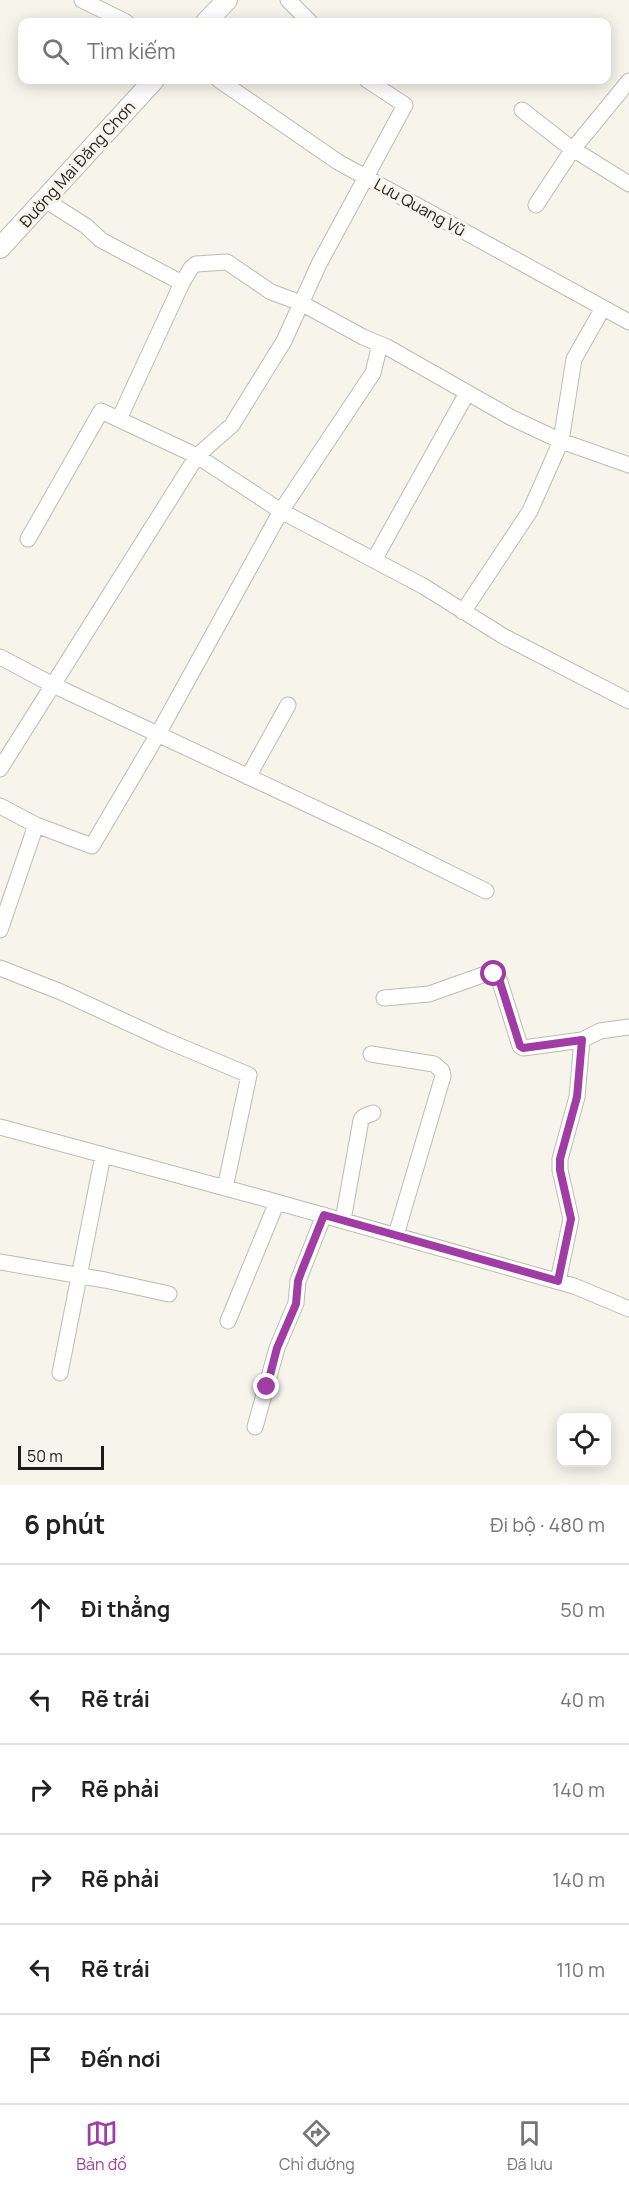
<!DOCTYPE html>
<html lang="vi">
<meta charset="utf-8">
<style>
body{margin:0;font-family:Manrope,sans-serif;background:#f6f6f6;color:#222}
.controls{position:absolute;right:18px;bottom:18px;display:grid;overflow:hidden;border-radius:12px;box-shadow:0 3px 15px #0003}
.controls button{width:54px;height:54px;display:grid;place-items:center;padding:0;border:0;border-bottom:2px solid #e0e0e0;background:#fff;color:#222;font:30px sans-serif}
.scale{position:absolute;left:18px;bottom:15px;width:86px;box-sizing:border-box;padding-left:6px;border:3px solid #1d1c19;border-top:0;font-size:16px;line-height:21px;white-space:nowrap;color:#1d1c19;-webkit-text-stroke:4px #f6f4eb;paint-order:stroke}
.stop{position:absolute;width:18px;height:18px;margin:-14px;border:4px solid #9f3da4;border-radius:50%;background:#fff}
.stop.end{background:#9f3da4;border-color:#fff;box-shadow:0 2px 6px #0008}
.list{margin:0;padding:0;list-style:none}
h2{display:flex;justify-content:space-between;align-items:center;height:78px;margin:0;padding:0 24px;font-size:26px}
h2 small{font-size:20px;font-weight:400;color:#767676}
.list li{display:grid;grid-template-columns:39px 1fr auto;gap:18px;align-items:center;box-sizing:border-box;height:90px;padding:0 24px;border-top:2px solid #e0e0e0}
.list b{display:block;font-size:22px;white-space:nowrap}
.list em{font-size:20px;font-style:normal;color:#767676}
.icon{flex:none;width:33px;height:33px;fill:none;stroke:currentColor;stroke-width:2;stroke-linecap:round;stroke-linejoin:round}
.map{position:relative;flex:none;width:629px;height:1485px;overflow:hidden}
.search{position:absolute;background:#fff;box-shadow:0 3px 15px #0003;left:18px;right:18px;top:18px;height:66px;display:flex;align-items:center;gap:15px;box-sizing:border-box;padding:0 21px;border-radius:12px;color:#767676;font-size:22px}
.sheet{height:618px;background:#fff}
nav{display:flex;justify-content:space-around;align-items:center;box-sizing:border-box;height:84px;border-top:2px solid #e0e0e0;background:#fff;font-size:16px;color:#767676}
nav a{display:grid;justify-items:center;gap:3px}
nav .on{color:#9f3da4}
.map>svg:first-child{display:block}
</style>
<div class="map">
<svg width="629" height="1485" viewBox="0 0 629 1485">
<rect width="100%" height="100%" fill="#f6f4eb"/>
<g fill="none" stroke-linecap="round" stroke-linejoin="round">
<defs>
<path id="minor" d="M82 0 126 22
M288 0 310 22
M219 80 338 162 629 322
M522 110 568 146 629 184
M45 200 86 226 101 240 182 283
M536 205 573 149 629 81
M119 419 182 283 191 268 196 264 227 262 271 292 301 303 363 337 387 347 512 418 561 441 629 465
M28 539 101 411 197 456 281 511 423 586 503 636 629 701
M374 560 467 393
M463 612 530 511 561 441 574 359 603 308
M0 657 53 685 379 838 486 891
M0 769 197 456 232 425 284 341 319 264 405 105 367 80
M248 777 288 705
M0 806 36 825 92 846 158 734 281 511 373 373 380 344
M0 930 36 825
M0 968 61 992 165 1040 249 1075 225 1188
M384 998 429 994 491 972 499 979 520 1046 523 1048 582 1040
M371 1054 434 1064 442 1071 443 1076 396 1235
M0 1127 255 1196 574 1286 629 1309
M343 1220 361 1120 363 1117 373 1113
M0 1262 105 1280 169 1294
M558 1281 571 1219 560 1170V1159L577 1097 582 1040 600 1031 629 1027
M228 1321 277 1202
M60 1373 103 1155
M255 1427 277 1348 296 1303 298 1281 324 1215"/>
<path id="major" d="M206 22 227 0
M0 248 154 80"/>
</defs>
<!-- minor casing -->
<use href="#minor" stroke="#bdbbb3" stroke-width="17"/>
<!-- major casing -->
<use href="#major" stroke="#bdbbb3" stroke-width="22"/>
<!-- minor -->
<use href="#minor" stroke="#fff" stroke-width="15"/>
<!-- major -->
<use href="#major" stroke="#fff" stroke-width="20"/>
</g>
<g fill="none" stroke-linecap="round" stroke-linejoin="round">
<!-- route -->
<path stroke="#9f3da4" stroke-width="8" d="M267 1387 277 1348 296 1304 298 1281 302 1270 324 1215 558 1281 571 1219 560 1170V1159L577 1097 582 1040 523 1048 520 1046 499 979 494 974"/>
</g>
<g text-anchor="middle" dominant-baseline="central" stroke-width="6" stroke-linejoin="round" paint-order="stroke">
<!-- street labels -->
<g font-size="16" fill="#1d1c19" stroke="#f6f4eb">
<text transform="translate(77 164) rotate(-48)">Đường Mai Đăng Chơn</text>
<text transform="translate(420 207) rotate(29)">Lưu Quang Vũ</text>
</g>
</g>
</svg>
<div class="controls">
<button><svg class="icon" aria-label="locate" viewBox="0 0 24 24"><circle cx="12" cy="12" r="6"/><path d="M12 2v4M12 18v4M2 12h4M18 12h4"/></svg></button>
</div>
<div class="scale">50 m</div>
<div class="stop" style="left:494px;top:974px"></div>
<div class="stop end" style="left:267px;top:1387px"></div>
<div class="search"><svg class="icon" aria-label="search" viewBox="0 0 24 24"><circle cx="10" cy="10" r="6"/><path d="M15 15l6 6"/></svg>Tìm kiếm</div>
</div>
<section class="sheet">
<h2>6 phút<small>Đi bộ · 480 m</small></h2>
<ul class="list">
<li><svg class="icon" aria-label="ahead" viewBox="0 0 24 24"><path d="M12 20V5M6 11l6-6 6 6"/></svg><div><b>Đi thẳng</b></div><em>50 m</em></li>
<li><svg class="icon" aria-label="left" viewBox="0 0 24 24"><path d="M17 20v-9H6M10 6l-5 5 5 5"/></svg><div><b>Rẽ trái</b></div><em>40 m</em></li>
<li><svg class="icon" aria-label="right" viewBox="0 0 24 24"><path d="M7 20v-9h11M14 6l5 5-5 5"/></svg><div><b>Rẽ phải</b></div><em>140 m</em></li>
<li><svg class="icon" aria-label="right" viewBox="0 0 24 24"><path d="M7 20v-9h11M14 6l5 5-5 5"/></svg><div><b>Rẽ phải</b></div><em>140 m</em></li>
<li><svg class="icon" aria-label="left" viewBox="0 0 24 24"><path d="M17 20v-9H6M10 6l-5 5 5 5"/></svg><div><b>Rẽ trái</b></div><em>110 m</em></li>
<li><svg class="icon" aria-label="arrive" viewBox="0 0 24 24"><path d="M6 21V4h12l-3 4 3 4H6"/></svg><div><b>Đến nơi</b></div></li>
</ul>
</section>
<nav>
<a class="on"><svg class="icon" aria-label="map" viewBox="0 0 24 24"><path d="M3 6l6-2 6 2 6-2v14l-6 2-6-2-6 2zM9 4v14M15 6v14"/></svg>Bản đồ</a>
<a><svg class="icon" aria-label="directions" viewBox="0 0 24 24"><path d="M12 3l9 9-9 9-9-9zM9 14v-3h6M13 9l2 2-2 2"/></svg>Chỉ đường</a>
<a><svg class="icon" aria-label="saved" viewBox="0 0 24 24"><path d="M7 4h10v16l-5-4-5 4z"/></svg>Đã lưu</a>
</nav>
